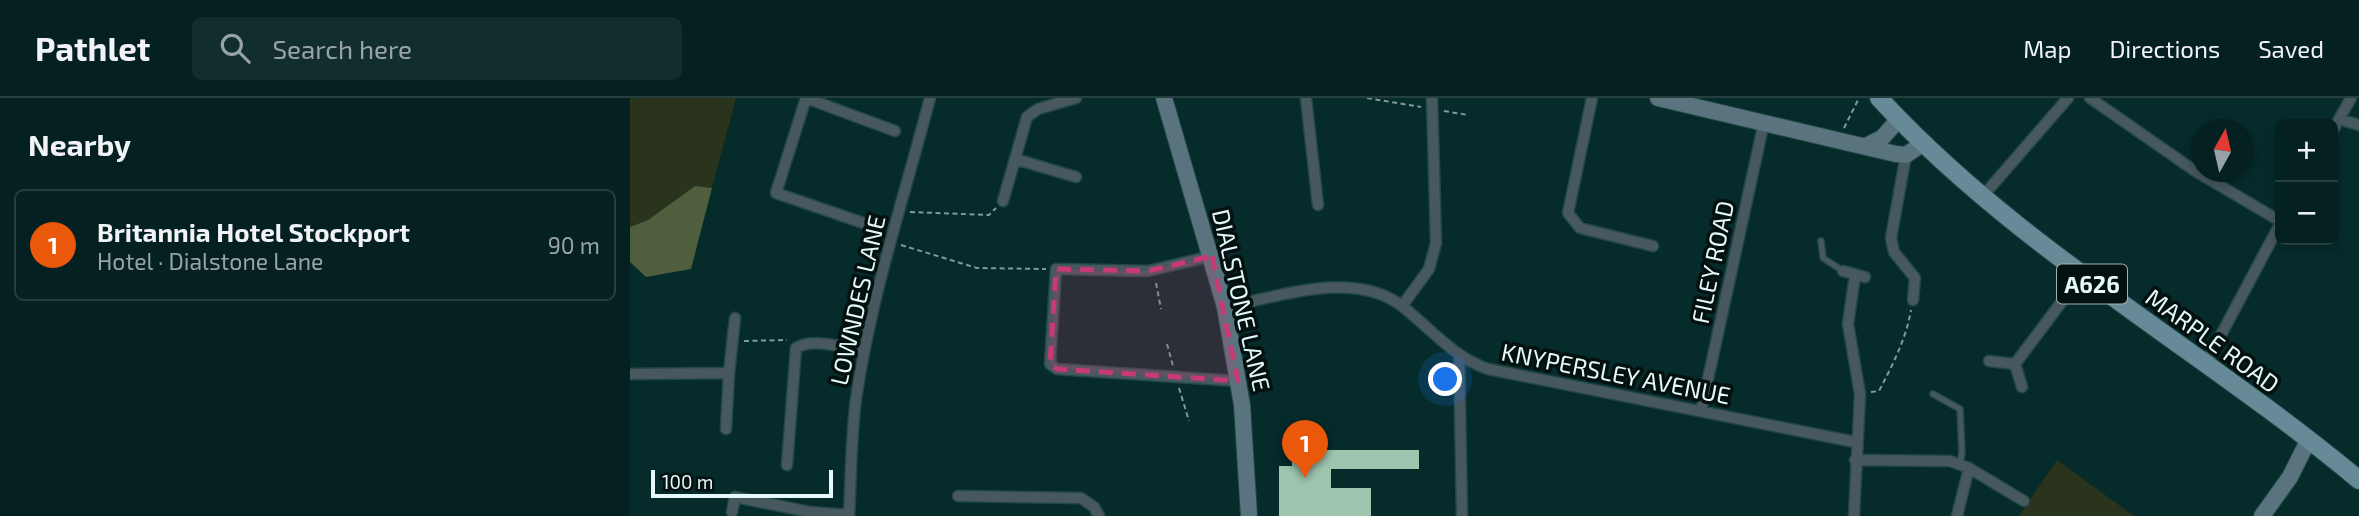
<!DOCTYPE html>
<meta charset="utf-8">
<style>
body{margin:0;font-family:"Exo 2",sans-serif;background:#122d2d;color:#f1f3f6}
.controls{position:absolute;right:21px;top:21px;display:grid;overflow:hidden;border-radius:10px;box-shadow:0 4px 10px #0003}
.controls button{width:63px;height:63px;display:grid;place-items:center;padding:0;border:0;border-bottom:2px solid #253e3e;background:#042020;color:#f1f3f6;font:35px sans-serif}
.compass{position:absolute;left:1561px;top:21px;width:63px;height:63px;border-radius:50%;background:#042020;box-shadow:0 4px 10px #0003;rotate:8deg}
.scale{position:absolute;left:21px;bottom:18px;width:182px;box-sizing:border-box;padding-left:7px;border:4px solid #e5f9f8;border-top:0;font-size:19px;line-height:24px;white-space:nowrap;color:#e5f9f8;-webkit-text-stroke:5px #041110;paint-order:stroke}
.you{position:absolute;left:816px;top:282px;width:24px;height:24px;margin:-18px;border:5px solid #fff;border-radius:50%;background:#1a73e8;box-shadow:0 0 0 10px #1a73e833}
.badge{display:grid;place-items:center;width:46px;height:46px;border-radius:50%;background:#ea580c;color:#fff;font-size:23px;font-weight:700}
.pin{position:absolute;translate:-50% -58px;filter:drop-shadow(0 2px 4px #0008)}
.pin::after{content:'';position:absolute;top:37px;width:24px;height:21px;background:inherit;clip-path:polygon(0 0,100% 0,50% 100%)}
.list{margin:0;padding:0;list-style:none}
h2{display:flex;justify-content:space-between;align-items:center;height:91px;margin:0;padding:0 28px;font-size:30px}
h2 small{font-size:23px;font-weight:400;color:#97a3a5}
.list li{display:grid;grid-template-columns:46px 1fr auto;gap:21px;align-items:center;box-sizing:border-box;height:112px;margin:0 14px 14px;padding:0 14px;border:2px solid #253e3e;border-radius:10px}
.list b{display:block;font-size:26px;white-space:nowrap}
.list p{margin:0;font-size:23px;white-space:nowrap;color:#97a3a5}
.list em{font-size:23px;font-style:normal;color:#97a3a5}
.icon{flex:none;width:38px;height:38px;fill:none;stroke:currentColor;stroke-width:2;stroke-linecap:round;stroke-linejoin:round}
.map{position:relative;flex:none;width:1729px;height:418px;overflow:hidden}
header{display:flex;align-items:center;gap:42px;box-sizing:border-box;height:98px;padding:0 35px;background:#042020;border-bottom:2px solid #253e3e}
header strong{font-size:33px}
nav{display:flex;gap:38px;margin-inline-start:auto;font-size:24px}
.search{width:490px;height:63px;background:#122d2d;display:flex;align-items:center;gap:18px;box-sizing:border-box;padding:0 24px;border-radius:10px;color:#97a3a5;font-size:26px}
main{display:flex}
aside{flex:1;background:#042020}
.map>svg:first-child{display:block}
</style>
<header>
<strong>Pathlet</strong>
<div class="search"><svg class="icon" aria-label="search" viewBox="0 0 24 24"><circle cx="10" cy="10" r="6"/><path d="M15 15l6 6"/></svg>Search here</div>
<nav><a>Map</a><a>Directions</a><a>Saved</a></nav>
</header>
<main>
<aside>
<h2>Nearby<small></small></h2>
<ul class="list">
<li><span class="badge">1</span><div><b>Britannia Hotel Stockport</b><p>Hotel · Dialstone Lane</p></div><em>90 m</em></li>
</ul>
</aside>
<div class="map">
<svg width="1729" height="418" viewBox="0 0 1729 418">
<rect width="100%" height="100%" fill="#052b2a"/>
<!-- green -->
<path fill="#2a341c" d="M0 0H106L82 90 65 88 18 122 0 129Z
M1427 362 1504 418H1389Z"/>
<!-- forest -->
<path fill="#4f5e3d" d="M65 88 82 90 61 171 16 179 0 164V129L18 122Z"/>
<!-- building -->
<path fill="#9ec6af" d="M662 352H789V371H701V390H741V418H649V368H662Z"/>
<g fill="none" stroke-linecap="round" stroke-linejoin="round">
<defs>
<path id="lane" d="M1191 143 1193 160 1213 173
M1303 296 1330 311 1332 354 1330 366"/>
<path id="street" d="M176 0 146 95 242 128
M176 0 265 33
M676 0 688 107
M962 0 938 115 950 130 1023 148
M1460 0 1565 73 1650 123
M1709 21 1729 27
M1703 32 1721 0
M1276 57 1261 140 1264 154 1285 180 1283 202
M385 61 446 79
M1353 98 1438 0
M373 103 397 19 408 11 446 0
M582 158 518 173 426 171 420 266 427 271 608 283
M1213 173 1235 179
M772 208 799 171 806 145 802 0
M595 209C648 199 724 171 772 208 800 230 823 259 858 271L1225 344
M829 256 832 418
M1359 263 1385 266 1392 289
M1576 265 1650 126
M1385 266 1451 178
M0 276 99 275 105 220
M1071 313 1134 24
M96 331 99 275
M1225 362 1320 363 1339 370 1394 403
M157 367 166 250C183 239 215 250 234 253
M328 398 451 400 464 409 469 418
M102 414 105 399 180 414 219 417
M219 418C221 379 221 339 226 301 241 198 274 100 300 0
M1224 418 1230 296 1218 226 1225 177
M1327 418 1339 370"/>
<path id="secondary" d="M534 0 595 209 612 307 619 418
M1028 0 1266 56 1276 57 1292 46
M1238 47 1252 40 1269 21
M1632 418 1660 379 1679 341"/>
<path id="primary" d="M1249 0C1389 152 1572 251 1729 382"/>
</defs>
<!-- lane casing -->
<use href="#lane" stroke="#244847" stroke-width="8"/>
<!-- street casing -->
<use href="#street" stroke="#244847" stroke-width="13"/>
<!-- secondary casing -->
<use href="#secondary" stroke="#244847" stroke-width="18"/>
<!-- primary casing -->
<use href="#primary" stroke="#244847" stroke-width="20"/>
<!-- path -->
<path stroke="#7f9b9a" stroke-width="2" stroke-dasharray="5 3.5" stroke-linecap="butt" d="M737 0 791 9
M814 13 838 17
M1214 30 1229 0
M280 114 359 117 366 110
M271 147 347 170 416 171
M526 185 531 211
M114 243 157 242
M537 246 543 268
M549 290 559 323
M1241 294 1249 293C1263 266 1276 241 1281 212"/>
<!-- lane -->
<use href="#lane" stroke="#47585f" stroke-width="5"/>
<!-- street -->
<use href="#street" stroke="#47585f" stroke-width="10"/>
<!-- secondary -->
<use href="#secondary" stroke="#59747f" stroke-width="16"/>
<!-- primary -->
<use href="#primary" stroke="#668a98" stroke-width="18"/>
</g>
<!-- marked area -->
<path fill="#c73a73" fill-opacity="0.2" stroke="#c73a73" stroke-width="5" stroke-dasharray="14 9" stroke-linejoin="round" d="M582 158 608 283 427 271 420 266 426 171 518 173Z"/>
<g text-anchor="middle" dominant-baseline="central" stroke-width="7" stroke-linejoin="round" paint-order="stroke">
<!-- shield labels -->
<rect fill="#041110" stroke="#a2b3b2" stroke-width="2" x="1427" y="166.5" width="70" height="39" rx="5"/>
<g font-size="23" font-weight="bold" fill="#e5f9f8">
<text x="1462" y="186">A626</text>
</g>
<!-- street labels -->
<g font-size="24" fill="#e5f9f8" stroke="#041110">
<text transform="translate(1082 164) rotate(-78)">FILEY ROAD</text>
<text transform="translate(227 202) rotate(-77)">LOWNDES LANE</text>
<text transform="translate(612 202) rotate(77)">DIALSTONE LANE</text>
<text transform="translate(1583 242) rotate(36)">MARPLE ROAD</text>
<text transform="translate(986 275) rotate(11)">KNYPERSLEY AVENUE</text>
</g>
</g>
</svg>
<div class="controls">
<button>+</button>
<button>−</button>
</div>
<svg class="compass" viewBox="-18 -18 36 36"><path d="M0-13l5 13h-10z" fill="#e53935"/><path d="M0 13l5-13h-10z" fill="#97a3a5"/></svg>
<div class="scale">100 m</div>
<div class="you"></div>
<div class="pin badge" style="left:675px;top:380px">1</div>
</div>
</main>
